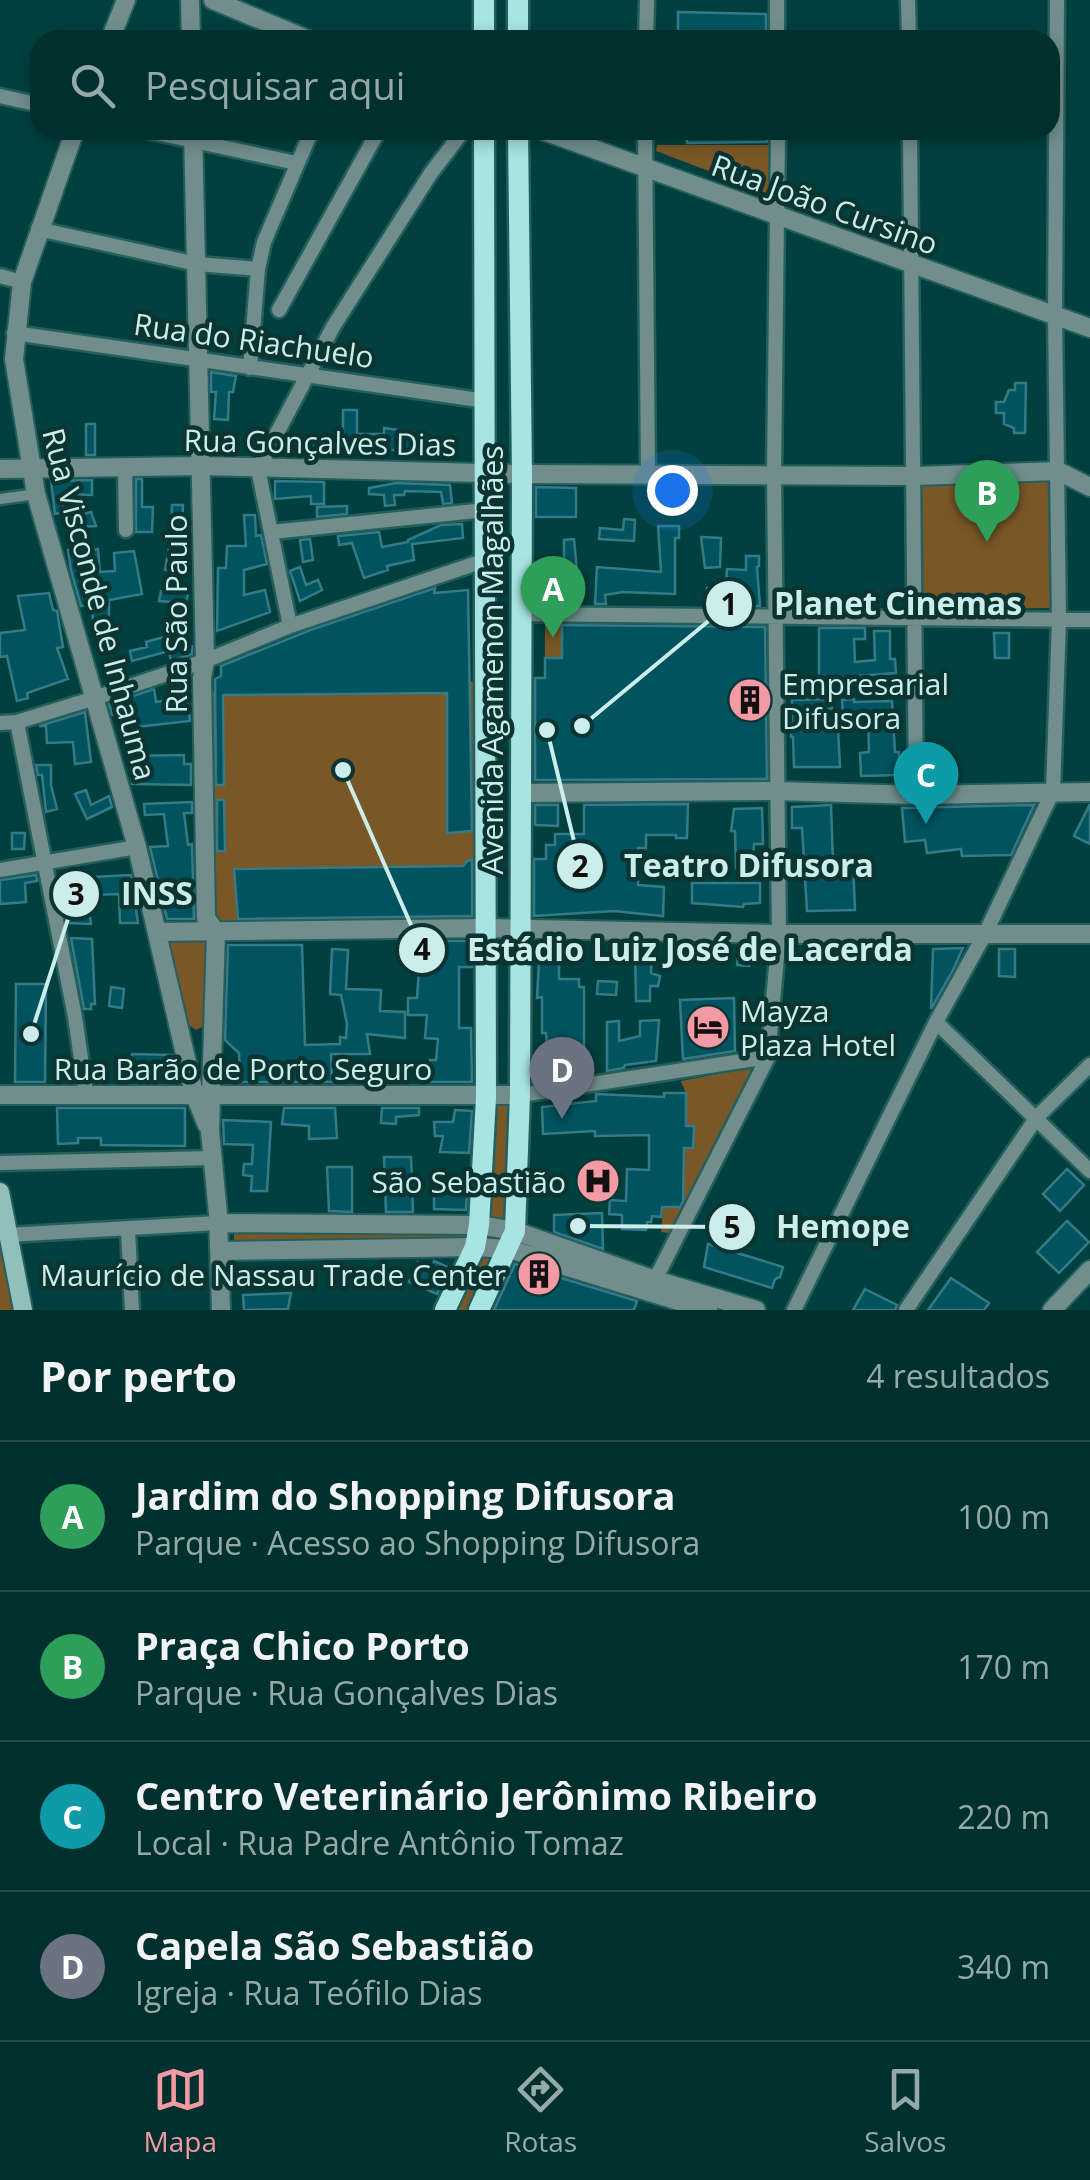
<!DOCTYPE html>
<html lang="pt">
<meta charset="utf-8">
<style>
body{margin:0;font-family:"Open Sans",sans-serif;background:#0e3c3a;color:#f1f3f6}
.you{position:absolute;left:672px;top:490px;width:35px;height:35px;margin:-25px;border:8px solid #fff;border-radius:50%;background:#1a73e8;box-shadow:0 0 0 15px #1a73e833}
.badge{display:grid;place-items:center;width:65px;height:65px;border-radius:50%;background:#f49aa5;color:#fff;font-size:32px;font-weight:700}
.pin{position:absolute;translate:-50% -82px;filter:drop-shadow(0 2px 5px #0008)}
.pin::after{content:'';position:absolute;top:52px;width:35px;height:30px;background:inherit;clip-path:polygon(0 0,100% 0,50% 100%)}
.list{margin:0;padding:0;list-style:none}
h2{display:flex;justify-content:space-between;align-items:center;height:130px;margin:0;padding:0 40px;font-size:42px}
h2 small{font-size:32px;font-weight:400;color:#95a9aa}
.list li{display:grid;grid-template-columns:65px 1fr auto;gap:30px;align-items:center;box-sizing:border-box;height:150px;padding:0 40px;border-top:2px solid #224b4a}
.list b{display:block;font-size:38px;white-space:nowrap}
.list p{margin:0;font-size:32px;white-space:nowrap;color:#95a9aa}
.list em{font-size:32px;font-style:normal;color:#95a9aa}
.icon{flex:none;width:55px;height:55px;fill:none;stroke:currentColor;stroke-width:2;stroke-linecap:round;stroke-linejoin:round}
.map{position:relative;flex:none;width:1090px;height:1310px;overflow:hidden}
.search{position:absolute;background:#00302e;box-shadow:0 5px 15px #0003;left:30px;right:30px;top:30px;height:110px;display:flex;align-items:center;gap:25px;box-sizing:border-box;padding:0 35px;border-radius:30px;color:#95a9aa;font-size:38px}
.sheet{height:730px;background:#00302e}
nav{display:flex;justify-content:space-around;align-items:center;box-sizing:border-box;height:140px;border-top:2px solid #224b4a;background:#00302e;font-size:28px;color:#95a9aa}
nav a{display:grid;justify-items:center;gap:5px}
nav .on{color:#f49aa5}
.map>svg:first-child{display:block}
</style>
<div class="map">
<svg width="1090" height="1310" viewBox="0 0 1090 1310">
<rect width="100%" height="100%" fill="#00403e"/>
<!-- green -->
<path fill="#7a5726" d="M657 145H771L772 195 656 151Z
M1051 474 1054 608 923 610 920 477Z
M562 618V658H545V619Z
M387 651 479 684 477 920 212 922 206 694Z
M169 941 213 942 210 1023 196 1030 183 1021Z
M759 1066 674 1234 661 1232 663 1207H683V1148L693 1147 694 1126H686V1094L681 1081Z
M493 1103 512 1105 508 1225 487 1218Z
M476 1228 471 1243 234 1247V1229Z
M0 1245 15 1310H0Z
M479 1251H500L472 1310H451Z"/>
<!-- building -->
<path fill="#01535f" stroke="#357a87" stroke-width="2.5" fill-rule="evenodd" d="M678 12 766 14V40H678Z
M687 130H767V142L687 143Z
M211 372 236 376 233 392H229L228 420 214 419 216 392H211Z
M1015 383H1026L1025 433H1014V428L1004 424V413H996V402H1004L1009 390H1015Z
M343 410H357V434H384V428L413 432 411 451 343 448Z
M86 424H95V455H86Z
M302 437 320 438 319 449 301 448Z
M136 479H142V507H153L152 532H136Z
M92 480V495L62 494 64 512 55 514 51 481Z
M275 481 324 482V504H311V496L275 499Z
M396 483 450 485 452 503 443 504 441 492 405 491 404 495H394L395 505 385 506 384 495 369 494V488Z
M536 487 576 488V517H536Z
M172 505H183L182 534 171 533Z
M347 506V514L317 517V507Z
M91 512 96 526 76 527 75 516Z
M244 515H255L256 536 261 535 267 564 244 570V595L265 590 270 612 217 631 218 568H226L227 546H246Z
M624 519 635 520 634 541 599 539 600 528 623 530Z
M462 524 463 538 412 544 414 560 387 566 388 570 364 578 352 543 339 545 338 536 379 532 382 547 408 542V540L441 525Z
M658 526H679V538H675V594L622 592 605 595 606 604H595L597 567 661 572Z
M701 537 721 538 720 567 705 568Z
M310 539 313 560 303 562 300 540Z
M574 539 580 604H535V590H558L557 565H564V540Z
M93 546 94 550 98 549 100 572 115 571 114 553 134 551 142 594 109 600V621H93L92 604 81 606 71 570 68 550Z
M186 546 181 572 165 570 169 548Z
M746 556H759V566L757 567 760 606H727V597L707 598V588L726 587 727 569 746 570Z
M300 567 306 585 318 580 322 590 300 601 290 571Z
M435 588 434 593 468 590 472 831 447 833V693L223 695 224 785H216L215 679 221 676V666L313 629Z
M161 591 188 594 183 614 185 645 192 646V654L171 661 169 651 132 661 130 651 147 647 146 642 171 635 172 602 159 601Z
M49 593 53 610 57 611 63 647 57 648 68 679 27 693 28 698 17 701 7 656 0 657V633L25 630 18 596Z
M562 625 765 627 767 779 535 780V678H545V658H562Z
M819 628H865V639H854L855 662 875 660 874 631H890V659H895L896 673 819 679Z
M994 633H1009V658H995Z
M154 689 156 702 187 697 190 721 127 728V714L112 715 109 704Z
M831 699 832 709H812L813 730 838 729 840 767H794L793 737H791L792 700Z
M854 699V702L892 701 895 752H899V775L861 776 860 753 869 752 868 713 843 714 842 700Z
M85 712 91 762 75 764 73 742 47 743 46 726H39Z
M184 755V764H191V785L132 784 130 756Z
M36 765H51V785L57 809 46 812 42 775H38Z
M86 790 91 805 109 796 112 807 87 819 75 794Z
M217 800H224L225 851H217Z
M192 802V813H184L188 845 192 844 194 919H167L150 847 168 846 164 814 145 815 144 804Z
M688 804 687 838H676V835H646V848H638V885L664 887 663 916 614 911 534 916V859H546V845H555V834H584V805ZM564 861 592 863 593 883H563Z
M1090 804V844L1074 836Z
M535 805H558V826L535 825Z
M831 805 833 862H853L855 910 807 911 802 828H792V807Z
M1034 805 1011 855 962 856 961 849 927 853 925 840 905 842 902 808Z
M762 808 763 844H754L753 869 736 868 735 831H731L734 809Z
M12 833H25L24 849H12Z
M472 860V916L238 919 234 869 463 866 467 861Z
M36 875 37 881 25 883 26 902 0 904V880Z
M131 875 138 923H120L119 894 92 895V877Z
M692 883H760V903L744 904 743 907 692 903Z
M88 901 91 924 67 923 64 903Z
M71 938 92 939 95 1004H91V1009H84Z
M421 941H472V967H459V1028H471L472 1082H428L430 1060H436L438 1039 425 1038 427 1015H408V998H417Z
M540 943H559V979H579V987H584V1074L539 1081 538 1060H548L546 1033H542V997L537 998Z
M228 945H302L305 1045 340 1044V1037L346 1038 347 1024 341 995 330 994 332 949 348 950 346 989 381 990 380 1011 405 1012V1038L367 1034 370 1054H331L332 1082H240L239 1053 225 1040Z
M703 945 704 961 687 962 686 946Z
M635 946 652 948 651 973 660 976 658 986H650V1001H636Z
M739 947 750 948 749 966 737 965Z
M963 948 953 970 931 1009 933 949Z
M999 949H1015V977L999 976Z
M598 981 617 982 616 995 597 994Z
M16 984H46L45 1082H15Z
M111 987 124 989 122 1008 109 1006Z
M734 998 735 1051 683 1059 680 1000Z
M659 1020 656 1061 625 1065 624 1068 607 1071V1022L619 1021V1041L640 1036V1021Z
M132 1054 172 1055 175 1075 131 1074Z
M664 1093H686V1126H694L693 1148H684L683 1201 680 1207H662L661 1217 652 1216 651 1222H647L646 1230 622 1229V1215L609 1214 610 1200 626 1201 627 1169 649 1170V1135L595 1136V1131L543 1134 542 1107 596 1101V1094L664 1097Z
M57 1108H185V1146L101 1145V1138H78V1143L58 1144Z
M284 1108H335L337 1138 309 1139V1126L282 1124Z
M382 1108H419V1115L396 1117V1124L381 1123Z
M455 1110 472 1111 469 1153 440 1152 443 1136H435L434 1122H453Z
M223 1120 271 1122 267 1191H251L252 1176 243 1175 244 1164H252L253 1145 224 1144Z
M384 1157H411L413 1212H386Z
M327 1167H352V1212L329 1211Z
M1067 1169 1084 1185 1060 1211 1043 1194Z
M434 1189 467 1190 466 1210 434 1209Z
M602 1213 603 1249 554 1232V1215Z
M1067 1221 1089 1242 1059 1273 1037 1252Z
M708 1244 783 1267 780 1277 775 1279 772 1288 704 1267Z
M434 1261 450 1268 437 1294 409 1282 418 1262 431 1268Z
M515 1264 637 1301 634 1310H494Z
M951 1278 989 1303 984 1310H928Z
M865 1289 897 1305 895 1310H853Z
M291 1293 288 1309 244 1310 243 1295Z"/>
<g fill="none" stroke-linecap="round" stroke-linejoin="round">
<defs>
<path id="pedestrian" d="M0 499 36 494"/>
<path id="minor" d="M777 0V40
M908 0 909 40
M646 40 647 0
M0 96 40 105
M143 130 296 163
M645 130 648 474
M910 130 916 795
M38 229 197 264 258 269
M0 276 22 282
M279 310 379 130
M14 333 486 401
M250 368 258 269 264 242 312 130
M125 466 126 530
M271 532 486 510
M520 614 1090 620
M290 626 258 469 333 327 431 173 464 130
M17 722 75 1017 86 1093
M0 723 17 722 95 698 205 661 290 626 483 561
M0 870 137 847
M936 1022 1090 1171
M520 1095 768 1057
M0 1163 212 1158
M128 1230 132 1310
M7 1235 218 1223
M655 1280 768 1057 779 934 774 474 778 130
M794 1310 936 1022 986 932 1053 791 1059 621 1055 315 1057 0
M906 1310 1037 1117 1090 1065"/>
<path id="tertiary" d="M190 0 191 40
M213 0 309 40
M110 40 126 0
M75 130 22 282 14 359 36 494 137 847 194 1093 207 1125
M193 130 205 661 202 678 206 918 216 932 210 1131 218 1214 221 1310
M541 130 1090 328
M0 469 201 466 522 474 916 476 1058 471 1090 487
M520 793 776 791 916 795 1090 792
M157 932 486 928 779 934H1090
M0 1095H520
M218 1223 479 1225 515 1231 655 1280 756 1310
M220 1251 475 1247 509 1249 708 1310
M1052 1310 1090 1270"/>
<path id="secondary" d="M0 1192 23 1310"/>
<path id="primary" d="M518 0V40
M484 40V0
M445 1310 475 1247 479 1225 486 1098 484 130
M479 1310 515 1231 520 1095 522 474 518 130"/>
</defs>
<!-- pedestrian casing -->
<use href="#pedestrian" stroke="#255f5d" stroke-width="15"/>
<!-- minor casing -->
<use href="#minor" stroke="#255f5d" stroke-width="19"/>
<!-- tertiary casing -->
<use href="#tertiary" stroke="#255f5d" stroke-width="22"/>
<!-- secondary casing -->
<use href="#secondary" stroke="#255f5d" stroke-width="22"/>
<!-- primary casing -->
<use href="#primary" stroke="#255f5d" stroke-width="25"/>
<!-- pedestrian -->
<use href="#pedestrian" stroke="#718e8c" stroke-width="10"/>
<!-- minor -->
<use href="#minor" stroke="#718e8c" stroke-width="14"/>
<!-- tertiary -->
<use href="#tertiary" stroke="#718e8c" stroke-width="18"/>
<!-- secondary -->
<use href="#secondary" stroke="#91bfbc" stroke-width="18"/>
<!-- primary -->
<use href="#primary" stroke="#a8e4e1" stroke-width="20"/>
</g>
<!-- icons -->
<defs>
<symbol id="building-disc" viewBox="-11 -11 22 22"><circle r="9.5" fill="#f49aa5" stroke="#0c3432"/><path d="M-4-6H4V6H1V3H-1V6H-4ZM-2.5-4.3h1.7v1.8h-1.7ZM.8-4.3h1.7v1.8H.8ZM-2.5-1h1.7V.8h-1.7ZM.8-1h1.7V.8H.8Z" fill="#111"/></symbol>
<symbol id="hotel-disc" viewBox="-11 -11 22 22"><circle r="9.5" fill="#f49aa5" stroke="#0c3432"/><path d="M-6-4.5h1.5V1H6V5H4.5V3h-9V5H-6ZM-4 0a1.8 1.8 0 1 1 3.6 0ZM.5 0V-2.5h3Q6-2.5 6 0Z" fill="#111"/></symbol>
<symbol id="hospital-disc" viewBox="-11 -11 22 22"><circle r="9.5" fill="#f49aa5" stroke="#0c3432"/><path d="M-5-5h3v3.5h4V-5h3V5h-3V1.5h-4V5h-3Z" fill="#111"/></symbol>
</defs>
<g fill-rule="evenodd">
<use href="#building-disc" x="725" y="675" width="50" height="50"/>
<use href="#hotel-disc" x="683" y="1002" width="50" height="50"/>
<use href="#hospital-disc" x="573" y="1156" width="50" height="50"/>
<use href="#building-disc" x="514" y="1249" width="50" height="50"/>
</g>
<g text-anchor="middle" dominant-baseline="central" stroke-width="9" stroke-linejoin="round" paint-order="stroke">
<!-- street labels -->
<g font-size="30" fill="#cbedeb" stroke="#0c3432">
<text transform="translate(825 204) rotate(20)">Rua João Cursino</text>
<text transform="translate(254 340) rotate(8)">Rua do Riachuelo</text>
<text transform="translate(320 442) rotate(1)">Rua Gonçalves Dias</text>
<text transform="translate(100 604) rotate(75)">Rua Visconde de Inhauma</text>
<text transform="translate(175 614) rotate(-90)">Rua São Paulo</text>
<text transform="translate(491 660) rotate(-90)">Avenida Agamenon Magalhães</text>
<text x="243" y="1068">Rua Barão de Porto Seguro</text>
</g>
<!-- poi labels -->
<g font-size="30" fill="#cbedeb" stroke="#0c3432" text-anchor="start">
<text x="782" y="683">Empresarial<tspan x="782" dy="34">Difusora</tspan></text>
<text x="740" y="1010">Mayza<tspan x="740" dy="34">Plaza Hotel</tspan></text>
<text x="566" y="1181" text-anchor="end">São Sebastião</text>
<text x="506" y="1274" text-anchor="end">Maurício de Nassau Trade Center</text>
</g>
</g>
<!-- callouts -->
<path fill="none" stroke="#cbedeb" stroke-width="4" d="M582 726L729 604M547 730L580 866M31 1034L76 894M343 770L422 950M578 1226L732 1227"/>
<g fill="#cbedeb" stroke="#0c3432" stroke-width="4">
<circle cx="582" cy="726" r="10"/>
<circle cx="547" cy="730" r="10"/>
<circle cx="31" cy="1034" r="10"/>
<circle cx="343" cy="770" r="10"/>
<circle cx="578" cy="1226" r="10"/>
<circle cx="729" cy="604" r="25"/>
<circle cx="580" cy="866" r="25"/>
<circle cx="76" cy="894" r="25"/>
<circle cx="422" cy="950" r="25"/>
<circle cx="732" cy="1227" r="25"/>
</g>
<g font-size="30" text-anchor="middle" font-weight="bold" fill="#111">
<text x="729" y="615">1</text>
<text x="580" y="877">2</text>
<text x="76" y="905">3</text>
<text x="422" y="960">4</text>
<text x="732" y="1238">5</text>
</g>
<g font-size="32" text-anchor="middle" font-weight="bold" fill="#cbedeb" stroke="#0c3432" stroke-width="9" stroke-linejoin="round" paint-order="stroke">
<text x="898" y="615">Planet Cinemas</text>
<text x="749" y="877">Teatro Difusora</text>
<text x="157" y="905">INSS</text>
<text x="690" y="961">Estádio Luiz José de Lacerda</text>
<text x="843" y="1238">Hemope</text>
</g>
</svg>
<div class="you"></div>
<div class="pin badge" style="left:553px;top:638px;background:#2e9e5b">A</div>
<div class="pin badge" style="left:987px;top:542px;background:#2e9e5b">B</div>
<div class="pin badge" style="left:926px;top:824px;background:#0f9aa8">C</div>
<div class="pin badge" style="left:562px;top:1119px;background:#6b7280">D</div>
<div class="search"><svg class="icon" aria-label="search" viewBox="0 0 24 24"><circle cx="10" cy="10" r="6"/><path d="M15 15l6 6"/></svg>Pesquisar aqui</div>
</div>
<section class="sheet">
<h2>Por perto<small>4 resultados</small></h2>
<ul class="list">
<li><span class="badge" style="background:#2e9e5b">A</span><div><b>Jardim do Shopping Difusora</b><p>Parque · Acesso ao Shopping Difusora</p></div><em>100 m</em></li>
<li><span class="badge" style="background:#2e9e5b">B</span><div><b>Praça Chico Porto</b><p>Parque · Rua Gonçalves Dias</p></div><em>170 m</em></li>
<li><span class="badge" style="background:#0f9aa8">C</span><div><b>Centro Veterinário Jerônimo Ribeiro</b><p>Local · Rua Padre Antônio Tomaz</p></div><em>220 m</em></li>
<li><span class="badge" style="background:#6b7280">D</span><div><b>Capela São Sebastião</b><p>Igreja · Rua Teófilo Dias</p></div><em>340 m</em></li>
</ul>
</section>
<nav>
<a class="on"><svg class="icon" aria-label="map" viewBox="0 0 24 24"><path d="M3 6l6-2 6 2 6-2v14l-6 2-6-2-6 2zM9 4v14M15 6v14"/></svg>Mapa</a>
<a><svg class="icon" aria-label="directions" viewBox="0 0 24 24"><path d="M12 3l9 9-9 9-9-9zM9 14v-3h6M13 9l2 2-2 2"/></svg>Rotas</a>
<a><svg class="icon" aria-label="saved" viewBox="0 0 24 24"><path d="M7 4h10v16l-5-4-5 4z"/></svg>Salvos</a>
</nav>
